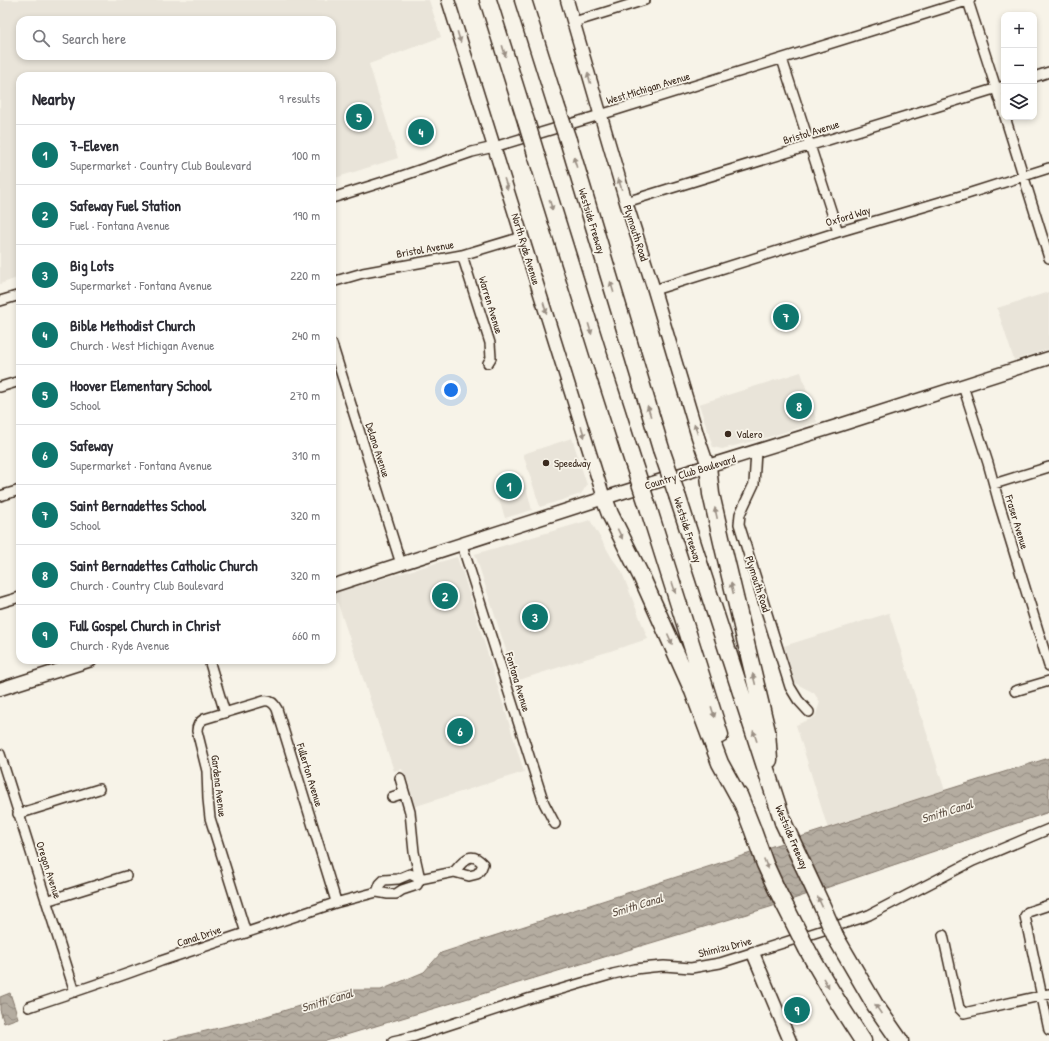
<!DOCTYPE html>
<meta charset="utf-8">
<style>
body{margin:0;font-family:"Patrick Hand",sans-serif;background:#f2f2f3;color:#2b2b33}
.controls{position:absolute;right:12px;top:12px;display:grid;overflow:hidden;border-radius:8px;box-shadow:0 2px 6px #0003}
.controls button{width:36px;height:36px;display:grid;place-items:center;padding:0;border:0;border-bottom:1px solid #e1e1e2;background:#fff;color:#2b2b33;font:20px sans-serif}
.you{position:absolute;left:451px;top:390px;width:14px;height:14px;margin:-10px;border:3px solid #fff;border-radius:50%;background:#1a73e8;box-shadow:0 0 0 6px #1a73e833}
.badge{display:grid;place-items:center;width:26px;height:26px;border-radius:50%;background:#0f766e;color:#fff;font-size:13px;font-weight:700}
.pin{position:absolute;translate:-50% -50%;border:2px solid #fff;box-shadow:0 1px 4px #0006}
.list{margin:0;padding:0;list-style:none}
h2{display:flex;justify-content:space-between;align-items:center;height:52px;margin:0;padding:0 16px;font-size:17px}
h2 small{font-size:13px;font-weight:400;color:#7c7c81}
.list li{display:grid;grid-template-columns:26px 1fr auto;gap:12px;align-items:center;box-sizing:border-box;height:60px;padding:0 16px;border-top:1px solid #e1e1e2}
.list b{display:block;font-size:15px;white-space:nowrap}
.list p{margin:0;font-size:13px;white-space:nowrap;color:#7c7c81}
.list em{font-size:13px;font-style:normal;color:#7c7c81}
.icon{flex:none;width:22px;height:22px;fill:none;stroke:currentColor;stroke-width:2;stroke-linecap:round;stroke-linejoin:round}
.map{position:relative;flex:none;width:1049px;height:1041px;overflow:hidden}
.search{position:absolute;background:#fff;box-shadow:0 2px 6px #0003;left:16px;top:16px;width:320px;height:44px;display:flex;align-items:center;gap:10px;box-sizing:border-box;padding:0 14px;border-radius:12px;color:#7c7c81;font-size:15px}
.panel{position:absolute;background:#fff;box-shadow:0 2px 6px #0003;left:16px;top:72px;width:320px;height:592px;border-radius:12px}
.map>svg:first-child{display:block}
</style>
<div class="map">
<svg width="1049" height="1041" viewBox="0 0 1049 1041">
<defs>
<pattern id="water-waves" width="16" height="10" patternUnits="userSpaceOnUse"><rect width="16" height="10" fill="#b4aca0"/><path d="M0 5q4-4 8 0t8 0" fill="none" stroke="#948c82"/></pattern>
</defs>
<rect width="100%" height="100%" fill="#f7f3e8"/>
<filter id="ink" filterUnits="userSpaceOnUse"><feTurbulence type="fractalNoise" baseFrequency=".025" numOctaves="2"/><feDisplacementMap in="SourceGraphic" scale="8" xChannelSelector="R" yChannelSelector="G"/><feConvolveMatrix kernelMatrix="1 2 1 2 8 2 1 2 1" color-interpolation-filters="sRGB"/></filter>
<g filter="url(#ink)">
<!-- built -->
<path fill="#e9e4d9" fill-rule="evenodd" d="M0 0H429L441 37 369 64 398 158 332 179V76H20V277L0 284ZM20 20H332V56H20Z
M1049 292V349L1014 360 997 308Z
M801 372 817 422 765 438 722 449 713 447 699 404Z
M572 438 587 485 581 494 540 507 523 454Z
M523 476 532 510 505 518 495 487 506 481Z
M590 520 612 558 621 570 648 639 516 681 475 554Z
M457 557 460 566 461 567 524 772 413 807 410 788 408 781 402 769 394 771 334 592 344 590Z
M889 613 945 791 828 829 796 725 815 717 820 702 814 693 795 683 784 646Z"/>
<!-- water -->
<path fill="url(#water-waves)" stroke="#84786c" d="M1049 758V812L770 907 326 1041H163L257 1019 351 990H381L424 972 441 953 943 791Z
M10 993 18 1018 4 1023 0 1010V997Z"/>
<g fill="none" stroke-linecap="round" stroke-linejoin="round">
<defs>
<path id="street" d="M968 1 1004 113
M574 22 645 0
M782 59 838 232
M1034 77 1049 72
M1005 117 1049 258
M332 198 399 177 472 152 494 147 600 115 970 0
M626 202 1004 86
M462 255 490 343 491 358 488 363
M332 282 363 273 462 255 522 237
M654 290 838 232 964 195 1049 168
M0 301 20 295
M332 344 401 564
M963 386 988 463 999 503 1049 666
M0 387 20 381
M756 451 754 484 740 514 739 524 790 687 798 700 809 712
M994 484 1049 467
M0 496 20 490
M462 545 544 803 555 824
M0 603 20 597
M209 660 225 713
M1015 691 1049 681
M0 754 75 992
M400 778 410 812 414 852 420 879
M392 797 404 793
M18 814 99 789
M377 892 380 884 384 880 398 879 410 874 420 879 454 872 469 876 477 874 481 869 483 864C470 849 463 862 454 872
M46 901 126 876
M1049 905 1028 912 1025 916 1049 1030
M246 933 210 818 208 799 207 771 197 731C197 725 199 722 204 719L264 701C270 700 274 703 277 709L335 898V903
M943 935 959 1008 964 1013 1049 994
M29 1007C73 992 118 978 161 961L335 903 377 892 388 894H396L402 890 417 885 420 879
M393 1041 415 1036 531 998 613 974 635 969 652 967 664 966 691 968 720 963 858 919 869 915 973 861 1049 829"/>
<path id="secondary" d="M448 0 604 498
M567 0 626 202 654 290 698 437 708 466
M332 586 604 498 840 425 1049 358
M0 689 91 660
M753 953 790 1041"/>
<path id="highway" d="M488 0 526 121
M523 0 556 105
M568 140 661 449
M536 154 598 353 633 462
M708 466 711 494 724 551 767 731 769 760
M604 498 610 514 642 578 693 691 720 763 743 805
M678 498 783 822
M649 510 720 735
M739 795 743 805 752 828
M836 938 875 1005 900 1041
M807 949C824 980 843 1011 863 1041"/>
</defs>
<!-- street casing -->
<use href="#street" stroke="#3b2a1e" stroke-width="12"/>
<!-- secondary casing -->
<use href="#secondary" stroke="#3b2a1e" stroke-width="15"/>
<!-- highway casing -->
<use href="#highway" stroke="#3b2a1e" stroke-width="19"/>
<!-- street -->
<use href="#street" stroke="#f7f3e8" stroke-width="9"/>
<!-- secondary -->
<use href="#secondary" stroke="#f7f3e8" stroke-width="12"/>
<!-- highway -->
<use href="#highway" stroke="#f7f3e8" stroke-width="16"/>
<defs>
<path id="highway-bridge" d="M556 105 568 140
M526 121 536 154
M661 449 678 498
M633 462 649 510
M783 822 822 906 836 938
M752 828 765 864 776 888 807 949"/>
</defs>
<!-- highway-bridge casing -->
<use href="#highway-bridge" stroke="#3b2a1e" stroke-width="19" stroke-linecap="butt"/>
<!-- highway-bridge -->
<use href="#highway-bridge" stroke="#f7f3e8" stroke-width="16"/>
</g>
<!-- one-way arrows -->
<defs><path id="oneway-solid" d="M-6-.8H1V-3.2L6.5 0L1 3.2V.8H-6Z"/></defs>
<g fill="#998e83">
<use href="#oneway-solid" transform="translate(459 37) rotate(73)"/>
<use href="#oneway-solid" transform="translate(504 51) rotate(73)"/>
<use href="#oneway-solid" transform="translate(589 78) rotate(-106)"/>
<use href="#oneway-solid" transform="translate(575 162) rotate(-107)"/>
<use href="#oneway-solid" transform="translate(506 184) rotate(72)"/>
<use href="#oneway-solid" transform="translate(620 184) rotate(-107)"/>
<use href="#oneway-solid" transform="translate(551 205) rotate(73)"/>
<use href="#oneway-solid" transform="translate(612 287) rotate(-107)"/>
<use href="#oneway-solid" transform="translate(545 308) rotate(73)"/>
<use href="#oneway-solid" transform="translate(590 329) rotate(73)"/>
<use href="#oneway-solid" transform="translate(649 411) rotate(-107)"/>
<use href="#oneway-solid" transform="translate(696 429) rotate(-107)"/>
<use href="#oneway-solid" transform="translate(583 432) rotate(73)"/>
<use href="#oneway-solid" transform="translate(716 513) rotate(-102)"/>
<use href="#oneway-solid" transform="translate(620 534) rotate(64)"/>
<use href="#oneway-solid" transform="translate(674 588) rotate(72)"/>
<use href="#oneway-solid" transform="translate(732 588) rotate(-103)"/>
<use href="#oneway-solid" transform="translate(670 639) rotate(66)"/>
<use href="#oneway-solid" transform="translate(754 679) rotate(-104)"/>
<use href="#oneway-solid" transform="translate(713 712) rotate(72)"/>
<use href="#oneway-solid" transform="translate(755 736) rotate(-109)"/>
<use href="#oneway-solid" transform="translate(766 864) rotate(68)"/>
<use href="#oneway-solid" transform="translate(820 902) rotate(-115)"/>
<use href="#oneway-solid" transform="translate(826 983) rotate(60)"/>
<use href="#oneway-solid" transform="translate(878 1009) rotate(-124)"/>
</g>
</g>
<!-- markers -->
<g fill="#3b2a1e" stroke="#f7f3e8" stroke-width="1.5">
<circle cx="728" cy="434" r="4"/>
<circle cx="546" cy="463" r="4"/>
</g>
<g text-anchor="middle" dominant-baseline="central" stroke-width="3.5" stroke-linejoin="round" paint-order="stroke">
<!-- street labels -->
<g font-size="11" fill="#3b2a1e" stroke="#f7f3e8">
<text transform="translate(648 88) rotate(-17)">West Michigan Avenue</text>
<text transform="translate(811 132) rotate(-17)">Bristol Avenue</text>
<text transform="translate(848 216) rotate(-17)">Oxford Way</text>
<text transform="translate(592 221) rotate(73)">Westside Freeway</text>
<text transform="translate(636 233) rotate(72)">Plymouth Road</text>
<text transform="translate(425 249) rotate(-10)">Bristol Avenue</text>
<text transform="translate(526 249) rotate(73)">North Ryde Avenue</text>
<text transform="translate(491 305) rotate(73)">Warren Avenue</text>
<text transform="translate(378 450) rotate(72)">Delano Avenue</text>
<text transform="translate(690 472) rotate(-17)">Country Club Boulevard</text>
<text transform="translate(1017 522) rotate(73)">Fraser Avenue</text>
<text transform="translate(688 530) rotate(72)">Westside Freeway</text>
<text transform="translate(758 584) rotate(72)">Plymouth Road</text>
<text transform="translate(518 682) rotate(73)">Fontana Avenue</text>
<text transform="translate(310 775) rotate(73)">Fullerton Avenue</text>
<text transform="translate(219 786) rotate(83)">Gardena Avenue</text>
<text transform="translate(792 837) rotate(67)">Westside Freeway</text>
<text transform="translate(49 870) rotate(72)">Oregon Avenue</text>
<text transform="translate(199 936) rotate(-18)">Canal Drive</text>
<text transform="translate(725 947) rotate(-14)">Shimizu Drive</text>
</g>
<!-- poi labels -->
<g font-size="11" fill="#3b2a1e" stroke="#f7f3e8" text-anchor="start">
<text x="736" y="434">Valero</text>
<text x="554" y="463">Speedway</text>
</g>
<!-- water labels -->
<g font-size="12" font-style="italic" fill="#5f5145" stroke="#f7f3e8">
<text transform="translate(947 811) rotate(-17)">Smith Canal</text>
<text transform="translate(637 905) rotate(-17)">Smith Canal</text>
<text transform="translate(327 1000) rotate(-17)">Smith Canal</text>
</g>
</g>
</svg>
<div class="controls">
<button>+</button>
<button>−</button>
<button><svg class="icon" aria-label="layers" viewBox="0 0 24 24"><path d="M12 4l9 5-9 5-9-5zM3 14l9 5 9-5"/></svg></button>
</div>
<div class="you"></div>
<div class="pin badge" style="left:509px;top:486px">1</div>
<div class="pin badge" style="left:445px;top:596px">2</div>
<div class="pin badge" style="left:535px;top:617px">3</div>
<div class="pin badge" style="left:421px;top:132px">4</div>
<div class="pin badge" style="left:359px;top:117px">5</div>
<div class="pin badge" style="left:460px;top:731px">6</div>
<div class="pin badge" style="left:786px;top:317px">7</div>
<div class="pin badge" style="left:799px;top:406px">8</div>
<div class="pin badge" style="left:797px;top:1010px">9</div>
<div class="search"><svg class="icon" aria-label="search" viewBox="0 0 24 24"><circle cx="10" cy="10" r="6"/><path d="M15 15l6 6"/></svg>Search here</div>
<section class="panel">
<h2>Nearby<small>9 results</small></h2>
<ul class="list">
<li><span class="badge">1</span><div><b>7-Eleven</b><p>Supermarket · Country Club Boulevard</p></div><em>100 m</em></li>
<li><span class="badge">2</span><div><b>Safeway Fuel Station</b><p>Fuel · Fontana Avenue</p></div><em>190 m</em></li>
<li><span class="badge">3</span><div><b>Big Lots</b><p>Supermarket · Fontana Avenue</p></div><em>220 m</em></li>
<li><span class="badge">4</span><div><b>Bible Methodist Church</b><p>Church · West Michigan Avenue</p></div><em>240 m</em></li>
<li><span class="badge">5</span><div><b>Hoover Elementary School</b><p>School</p></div><em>270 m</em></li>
<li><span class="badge">6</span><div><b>Safeway</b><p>Supermarket · Fontana Avenue</p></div><em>310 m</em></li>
<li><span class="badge">7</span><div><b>Saint Bernadettes School</b><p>School</p></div><em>320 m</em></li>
<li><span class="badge">8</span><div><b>Saint Bernadettes Catholic Church</b><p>Church · Country Club Boulevard</p></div><em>320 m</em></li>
<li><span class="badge">9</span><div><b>Full Gospel Church in Christ</b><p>Church · Ryde Avenue</p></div><em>660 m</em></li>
</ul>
</section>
</div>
